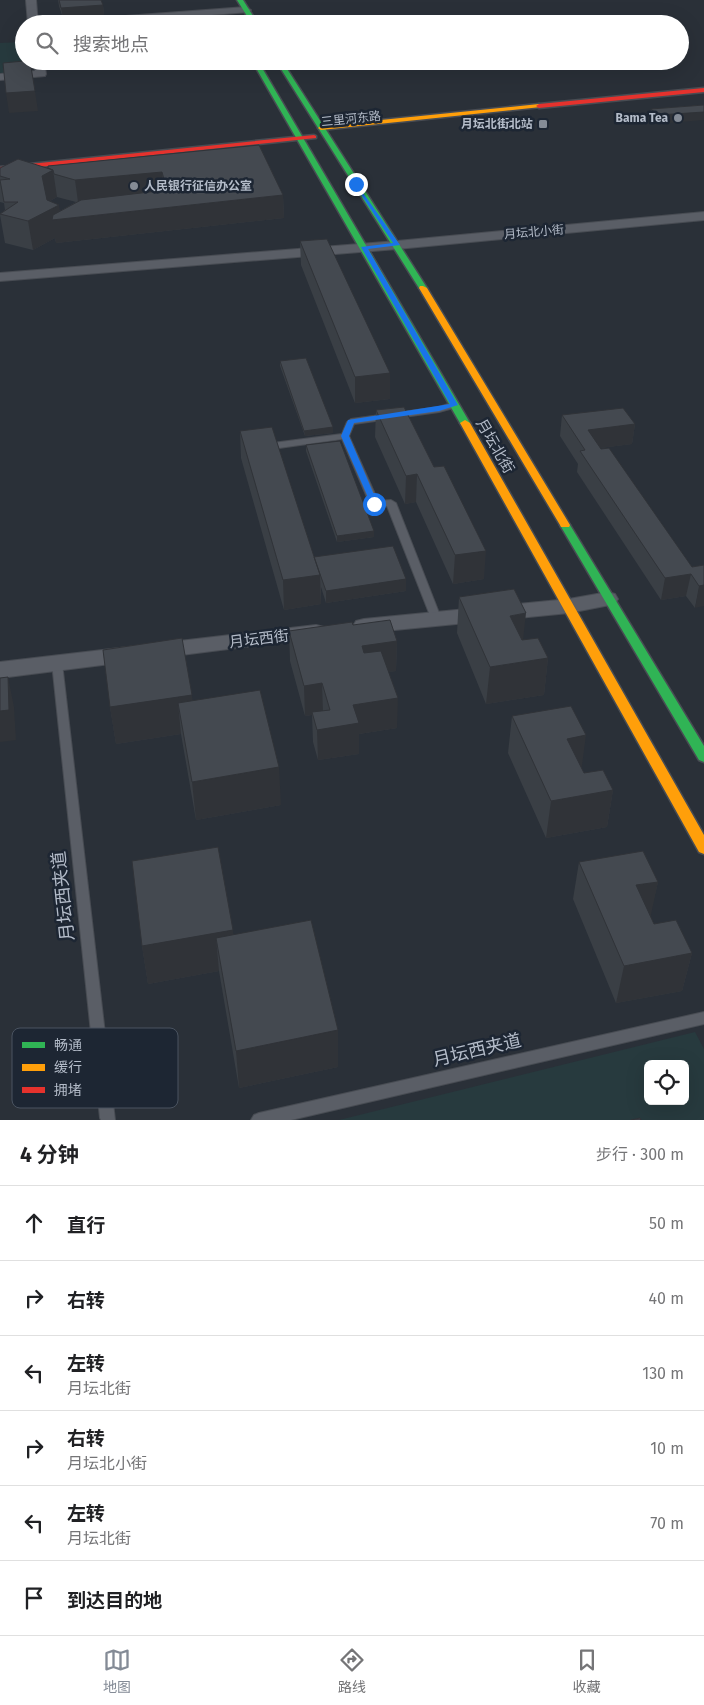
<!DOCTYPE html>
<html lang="zh">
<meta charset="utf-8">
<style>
body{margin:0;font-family:"Fira Sans","Noto Sans SC",sans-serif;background:#f6f6f6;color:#202124}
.controls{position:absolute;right:15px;bottom:15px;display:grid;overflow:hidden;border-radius:8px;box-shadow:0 5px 20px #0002}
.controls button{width:45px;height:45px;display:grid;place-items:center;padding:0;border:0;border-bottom:1px solid #e0e0e0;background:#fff;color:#202124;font:25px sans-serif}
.stop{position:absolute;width:15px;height:15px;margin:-11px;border:4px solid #1a73e8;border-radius:50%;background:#fff}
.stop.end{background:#1a73e8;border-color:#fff;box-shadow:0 1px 5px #0008}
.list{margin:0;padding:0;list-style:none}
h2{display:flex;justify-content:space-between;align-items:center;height:65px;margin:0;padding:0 20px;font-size:21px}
h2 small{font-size:16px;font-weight:400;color:#757577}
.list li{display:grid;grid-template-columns:32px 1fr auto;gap:15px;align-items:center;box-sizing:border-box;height:75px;padding:0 20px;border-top:1px solid #e0e0e0}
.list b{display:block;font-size:19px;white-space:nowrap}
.list p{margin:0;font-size:16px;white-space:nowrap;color:#757577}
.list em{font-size:16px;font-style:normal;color:#757577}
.icon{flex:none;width:28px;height:28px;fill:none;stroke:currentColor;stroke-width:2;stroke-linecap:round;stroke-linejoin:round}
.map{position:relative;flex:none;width:704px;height:1120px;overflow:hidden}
.search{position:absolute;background:#fff;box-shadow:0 5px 20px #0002;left:15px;right:15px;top:15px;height:55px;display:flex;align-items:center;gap:12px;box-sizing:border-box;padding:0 18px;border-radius:28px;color:#757577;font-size:19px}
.sheet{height:515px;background:#fff}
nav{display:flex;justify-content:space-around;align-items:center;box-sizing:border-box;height:70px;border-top:1px solid #e0e0e0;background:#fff;font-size:14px;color:#757577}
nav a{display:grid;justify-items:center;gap:2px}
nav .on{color:#848b96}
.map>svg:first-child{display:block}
</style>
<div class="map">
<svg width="704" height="1120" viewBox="0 0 704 1120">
<rect width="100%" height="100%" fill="#2a3038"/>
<!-- green -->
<path fill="#273a3e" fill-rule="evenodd" d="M22 42 25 71 0 73V43Z
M695 1032 704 1049V1120H339ZM648 1064H685V1101H648Z"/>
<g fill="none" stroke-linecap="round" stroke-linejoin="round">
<defs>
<path id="lane" d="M454 402 458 405 457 407 439 412 354 424 349 436 378 501 391 500 396 503 441 618 436 621 431 618 387 506 375 507 370 504 342 439 265 450 261 447 265 444 342 434 347 422 351 419 439 407Z
M57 659 61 660 62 663 115 1120H101L100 1118 52 663 53 660Z
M704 1012V1024L291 1120H251L254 1115 259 1113Z"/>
<path id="street" d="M26 0H36L38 24H28Z
M246 7 251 10 249 12 100 24H53L58 21Z
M34 61H44L46 74 45 76 0 80V74L35 71Z
M704 212V220L397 249 0 281V273L397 241Z
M608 592 615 594 618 599 615 604 569 613 364 633 356 631 353 626 356 621 364 619 569 599Z
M316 625 324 627 327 632 324 637 0 678V662Z"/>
<path id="fast" d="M237 0H243L258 24H252Z
M252 61H258L470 423 468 425H462L460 423Z
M276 61H282L427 288 426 290H423L419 288Z
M565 522 570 525 704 746V762L699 760 560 525Z"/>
<path id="slow" d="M539 104 541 105V107L321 130 318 128 321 126Z
M420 286H423L427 288 570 525 569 527H561L560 525 419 288Z
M465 420 470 423 704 835V854L699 852 460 423Z"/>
<path id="jam" d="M704 88V92L539 108 536 106 539 104Z
M314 135 316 136V138L0 171V167Z"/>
</defs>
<!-- lane casing -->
<use href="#lane" stroke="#484c53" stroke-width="2"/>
<!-- street casing -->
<use href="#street" stroke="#484c53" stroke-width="2"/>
<!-- fast casing -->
<use href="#fast" stroke="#484c53" stroke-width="3"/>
<!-- slow casing -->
<use href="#slow" stroke="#484c53" stroke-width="3"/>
<!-- jam casing -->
<use href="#jam" stroke="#484c53" stroke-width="3"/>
<!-- lane -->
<use href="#lane" fill="#5a5e66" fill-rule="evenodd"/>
<!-- street -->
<use href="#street" fill="#5a5e66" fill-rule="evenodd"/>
<!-- fast -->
<use href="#fast" fill="#30b455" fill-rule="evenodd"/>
<!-- slow -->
<use href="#slow" fill="#ff9f0a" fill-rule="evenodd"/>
<!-- jam -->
<use href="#jam" fill="#e5322d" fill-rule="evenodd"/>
</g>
<!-- wall -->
<path fill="#3a3f45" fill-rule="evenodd" d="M58 0H101L103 5 104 15 63 18 59 6Z
M704 105 657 124 649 117 651 109Z
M259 145 283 195 284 218 56 243 55 238 33 250 5 243 0 215V214L5 210 4 203 0 202V168H48ZM57 197 76 202 60 211 50 201Z
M300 241 390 399 355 403 301 265Z
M280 361 333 427V433L305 436 280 366Z
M376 410 484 579 453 584 416 502 405 504 375 437Z
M562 415 635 424 632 444 600 448 692 567 704 565 695 608 686 596 661 600 577 472 578 464 560 436Z
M240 431 314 557 406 591 326 603 321 587V604L284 610 241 458Z
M306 445 374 531V537L337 542 306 451Z
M459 597 523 640 548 658 544 695 486 704 457 633Z
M353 625 397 641 396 671 388 672 397 728 359 734V754L318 760 313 742 312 715 305 716 290 661 289 631Z
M193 701 281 805 196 820 181 734 116 744 110 707Z
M512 716 581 768 584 773 613 790 607 827 546 838 508 753Z
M579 862 658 882 650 915 654 924 692 953 682 991 616 1003 573 899Z
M234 935 338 1067 239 1088 219 971 148 984 142 946Z"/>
<!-- shaded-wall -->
<path fill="#303338" d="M103 5 104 15 63 18 61 8Z
M35 91 38 111 9 113 6 93Z
M704 112V120L657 124 658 115Z
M53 170 57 197 46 203 42 176Z
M162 172 164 194 78 202 75 180Z
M283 195 284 218 56 243 55 238 33 250 28 221 59 205 61 219Z
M390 373V399L355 403V377Z
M635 424 632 444 585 450 588 430Z
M333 427V433L305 436 304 431Z
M417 474 416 502 405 504 406 476Z
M374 531V537L337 542V536Z
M486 551 484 579 453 584 455 555Z
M691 574 686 596 661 600 665 578Z
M320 575 321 604 284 610 283 580Z
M406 579V591L326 603V591Z
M704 585V606L695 608 699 586Z
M526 613 522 650 510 616Z
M397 641 396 671 362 676V646Z
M548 658 544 695 486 704 490 667Z
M8 677 14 707 16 740 0 742V711Z
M322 683 323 713 312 712V715L305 716 304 686Z
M192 695 196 732 178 703 181 734 116 744 110 707Z
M398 698 397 728 359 734V754L318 760 317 730 353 705Z
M586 735 581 773 567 739Z
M279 767 281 805 196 820 192 782Z
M613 790 607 827 546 838 551 801Z
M658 882 650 919 636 885Z
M233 930 236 967 216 938 219 971 148 984 142 946Z
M692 953 682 991 616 1003 624 966Z
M338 1030V1067L239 1088 236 1051Z"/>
<!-- building -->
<path fill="#444950" stroke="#303338" d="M59 0H101L103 5 61 8Z
M24 61H30L35 91 6 93 3 63Z
M704 105V112L658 115 651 109Z
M259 145 283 195 52 220 53 215 81 200 167 190 162 172 75 180 54 174 53 170 48 168V166Z
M18 159 53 170 42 176 47 200 59 205 28 221 0 214 18 202H4L0 180 10 179 0 176V168Z
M327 239 390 373 355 377 300 241Z
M306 358 333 427 304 431 280 361Z
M404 407 434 467 444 466 486 551 455 555 417 474 406 476 376 410Z
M623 408 635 424 588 430 601 449 609 448 692 567 704 565V585L699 586 691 574 665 578 580 451 585 450 562 415Z
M272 427 320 575 283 580 240 431Z
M340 441 374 531 337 536 306 445Z
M393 546 406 579 326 591 314 557Z
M514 589 526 613 510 616 522 640 538 638 548 658 490 667 459 597Z
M390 620 397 641 362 646 364 653 381 651 398 698 353 705 359 723 317 730 312 712 330 710 322 683 304 686 289 631 352 622 353 625Z
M182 638 192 695 110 707 103 650Z
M8 677 9 710 0 711V678Z
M260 690 279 767 192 782 178 703Z
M571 706 586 735 567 739 584 773 603 770 613 790 551 801 512 716Z
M218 847 233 930 142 946 132 861Z
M643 851 658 882 636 885 654 924 676 920 692 953 624 966 579 862Z
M311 920 338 1030 236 1051 216 938Z
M640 1118 641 1120H631Z"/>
<!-- route -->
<path fill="#1a73e8" d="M356 183 400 245 368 249 458 405 439 411 354 423 349 436 378 504 374 507 371 504 341 436 348 420 450 404 361 247 393 243 354 184Z"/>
<!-- markers -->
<g fill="#848b96" stroke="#1d2633" stroke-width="2">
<circle cx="678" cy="118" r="5"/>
<rect x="538" y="119" width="10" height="10" rx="2.5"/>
<circle cx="134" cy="186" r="5"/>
</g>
<g text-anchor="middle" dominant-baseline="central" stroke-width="5" stroke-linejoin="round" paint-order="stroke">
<!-- far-poi labels -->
<g font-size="12" font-weight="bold" fill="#b4bcc9" stroke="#1d2633" text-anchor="end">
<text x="668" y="118">Bama Tea</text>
<text x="533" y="124">月坛北街北站</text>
<text x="144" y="186" text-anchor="start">人民银行征信办公室</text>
</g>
<!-- far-street labels -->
<g font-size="12" fill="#b4bcc9" stroke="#1d2633">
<text transform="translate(351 119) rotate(-6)">三里河东路</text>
<text transform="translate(534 232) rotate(-5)">月坛北小街</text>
</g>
<!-- street labels -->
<g font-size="15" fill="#b4bcc9" stroke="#1d2633">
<text transform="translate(495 446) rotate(60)">月坛北街</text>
<text transform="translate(259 639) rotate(-7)">月坛西街</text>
</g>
<!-- near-street labels -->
<g font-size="18" fill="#b4bcc9" stroke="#1d2633">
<text transform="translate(63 896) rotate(-96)">月坛西夹道</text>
<text transform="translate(477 1050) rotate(-13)">月坛西夹道</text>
</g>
</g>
<!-- legend -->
<rect x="12" y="1028" width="166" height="80" rx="8" fill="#1d2633" stroke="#4a5360" stroke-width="1"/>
<rect x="22" y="1042" width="23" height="6" fill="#30b455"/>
<rect x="22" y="1064" width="23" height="7" fill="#ff9f0a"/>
<rect x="22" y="1087" width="23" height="6" fill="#e5322d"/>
<g font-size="14" fill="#b4bcc9">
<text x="54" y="1050">畅通</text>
<text x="54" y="1072">缓行</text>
<text x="54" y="1095">拥堵</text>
</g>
</svg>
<div class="controls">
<button><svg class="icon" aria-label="locate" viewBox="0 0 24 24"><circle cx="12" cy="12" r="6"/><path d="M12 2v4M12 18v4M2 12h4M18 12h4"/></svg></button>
</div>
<div class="stop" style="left:374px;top:504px"></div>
<div class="stop end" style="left:356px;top:184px"></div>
<div class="search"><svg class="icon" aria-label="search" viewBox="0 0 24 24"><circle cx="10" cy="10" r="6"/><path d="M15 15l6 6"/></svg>搜索地点</div>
</div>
<section class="sheet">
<h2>4 分钟<small>步行 · 300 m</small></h2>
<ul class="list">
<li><svg class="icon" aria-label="ahead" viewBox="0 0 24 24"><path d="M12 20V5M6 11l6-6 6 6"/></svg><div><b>直行</b></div><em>50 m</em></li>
<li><svg class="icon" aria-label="right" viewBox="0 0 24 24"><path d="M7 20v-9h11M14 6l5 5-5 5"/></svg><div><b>右转</b></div><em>40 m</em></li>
<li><svg class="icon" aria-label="left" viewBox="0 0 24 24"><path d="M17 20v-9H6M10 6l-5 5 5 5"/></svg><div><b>左转</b><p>月坛北街</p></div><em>130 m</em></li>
<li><svg class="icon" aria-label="right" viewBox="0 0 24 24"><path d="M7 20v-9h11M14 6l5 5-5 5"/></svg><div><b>右转</b><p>月坛北小街</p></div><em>10 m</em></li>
<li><svg class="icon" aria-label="left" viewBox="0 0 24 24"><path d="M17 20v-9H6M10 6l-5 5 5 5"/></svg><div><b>左转</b><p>月坛北街</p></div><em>70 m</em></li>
<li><svg class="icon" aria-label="arrive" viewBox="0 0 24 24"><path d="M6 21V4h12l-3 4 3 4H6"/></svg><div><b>到达目的地</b></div></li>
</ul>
</section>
<nav>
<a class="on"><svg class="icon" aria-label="map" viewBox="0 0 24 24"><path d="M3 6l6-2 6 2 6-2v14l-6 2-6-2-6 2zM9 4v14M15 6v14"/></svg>地图</a>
<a><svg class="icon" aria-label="directions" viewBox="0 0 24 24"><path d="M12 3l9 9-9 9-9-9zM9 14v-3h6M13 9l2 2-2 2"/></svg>路线</a>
<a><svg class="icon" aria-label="saved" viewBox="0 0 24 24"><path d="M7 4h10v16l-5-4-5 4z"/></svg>收藏</a>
</nav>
